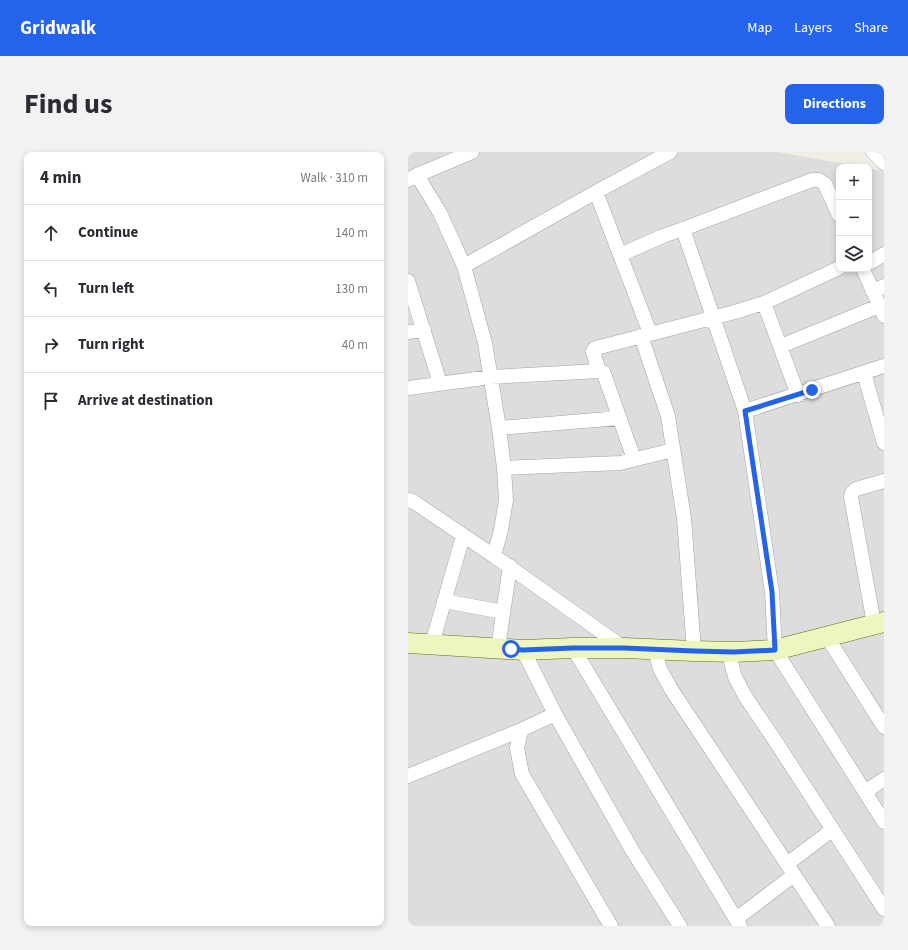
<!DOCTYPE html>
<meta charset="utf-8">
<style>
body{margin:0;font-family:"Source Sans 3",sans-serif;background:#f2f2f3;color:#2b2b33}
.controls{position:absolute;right:12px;top:12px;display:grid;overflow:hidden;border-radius:8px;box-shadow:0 2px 6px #0003}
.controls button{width:36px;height:36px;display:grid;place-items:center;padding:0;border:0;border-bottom:1px solid #e1e1e2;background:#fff;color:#2b2b33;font:20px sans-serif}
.stop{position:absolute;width:12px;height:12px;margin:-9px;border:3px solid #2563eb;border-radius:50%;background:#fff}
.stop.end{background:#2563eb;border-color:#fff;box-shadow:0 1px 4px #0008}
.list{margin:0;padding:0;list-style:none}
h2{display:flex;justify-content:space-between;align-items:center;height:52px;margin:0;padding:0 16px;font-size:17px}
h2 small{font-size:13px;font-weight:400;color:#7c7c81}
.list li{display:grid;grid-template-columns:26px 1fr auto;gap:12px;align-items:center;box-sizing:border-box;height:56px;padding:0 16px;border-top:1px solid #e1e1e2}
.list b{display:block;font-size:15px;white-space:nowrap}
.list em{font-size:13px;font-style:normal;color:#7c7c81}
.icon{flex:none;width:22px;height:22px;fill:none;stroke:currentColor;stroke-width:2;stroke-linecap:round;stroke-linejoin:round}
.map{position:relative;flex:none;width:476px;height:774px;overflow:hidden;border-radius:8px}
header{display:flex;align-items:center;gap:24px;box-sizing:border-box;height:56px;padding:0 20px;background:#2563eb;color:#fff}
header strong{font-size:19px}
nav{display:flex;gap:22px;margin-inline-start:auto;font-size:14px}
.intro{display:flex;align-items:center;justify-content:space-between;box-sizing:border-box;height:96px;padding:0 24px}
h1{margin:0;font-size:28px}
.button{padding:10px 18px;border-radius:8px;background:#2563eb;color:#fff;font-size:14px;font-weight:700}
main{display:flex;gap:24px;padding:0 24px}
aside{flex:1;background:#fff;border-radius:8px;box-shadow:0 2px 6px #0003}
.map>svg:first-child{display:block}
</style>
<header>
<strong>Gridwalk</strong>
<nav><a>Map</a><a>Layers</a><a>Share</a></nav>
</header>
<div class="intro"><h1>Find us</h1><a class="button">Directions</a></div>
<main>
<aside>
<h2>4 min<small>Walk · 310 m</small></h2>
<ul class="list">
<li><svg class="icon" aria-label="ahead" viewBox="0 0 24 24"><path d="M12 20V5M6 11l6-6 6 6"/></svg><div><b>Continue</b></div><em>140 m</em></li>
<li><svg class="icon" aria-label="left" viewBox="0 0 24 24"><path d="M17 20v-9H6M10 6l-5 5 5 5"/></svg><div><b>Turn left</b></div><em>130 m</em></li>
<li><svg class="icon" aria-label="right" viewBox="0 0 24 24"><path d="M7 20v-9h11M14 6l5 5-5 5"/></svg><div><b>Turn right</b></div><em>40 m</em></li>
<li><svg class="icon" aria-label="arrive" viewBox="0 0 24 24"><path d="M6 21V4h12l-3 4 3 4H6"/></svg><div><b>Arrive at destination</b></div></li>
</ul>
</aside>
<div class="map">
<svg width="476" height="774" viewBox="0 0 476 774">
<rect width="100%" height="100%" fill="#f0eee7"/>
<!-- residential -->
<path fill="#dedddd" d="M0 0H369L455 15H431V117H461V16L476 19V774H0Z"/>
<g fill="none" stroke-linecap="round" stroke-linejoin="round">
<defs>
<path id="street" d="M465 0 476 11
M9 23 32 61 56 114 77 191 91 276 96 316 98 348 93 378 86 404
M0 28 9 23 64 0
M188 40 242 181
M275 77 337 259 364 440 367 498 476 670
M212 103 255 84 275 77 404 28H411L417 32 431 63
M461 111 476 102
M56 114 188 40 262 0
M455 117 476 164
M0 129 32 231
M465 140 476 134
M356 151 390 243
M0 180 16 178
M233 184 260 264 276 366 286 499
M373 194 471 154
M191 219 185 200 186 197 188 196 327 160 356 151 431 116
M456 221 476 291
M0 236 83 225 191 219 195 220 196 222 226 307
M337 259 476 214
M91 276 212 266
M96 316 212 311 265 298
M0 348 6 350 86 404 216 496
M36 449 95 460
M466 472 443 345 444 341 448 337 476 329
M419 485 476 575
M24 492 55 384
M90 496 102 414
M165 496 332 774
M247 497 252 517 263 537 420 774
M115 498 147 562 224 698 272 774
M326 500 323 510 327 525 337 544 368 590 476 757
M113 578 109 596 114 622 203 774
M0 624 113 578 147 562
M457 640 476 627
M379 712 424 678
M328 767 386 723"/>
<path id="secondary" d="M0 491 115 498 165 496H216L286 499 326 500 367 498 476 470"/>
</defs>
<!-- street casing -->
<use href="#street" stroke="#a4a4a4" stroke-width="15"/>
<!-- secondary casing -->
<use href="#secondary" stroke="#5c710d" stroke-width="21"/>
<!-- street -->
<use href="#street" stroke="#fff" stroke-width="14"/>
<!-- secondary -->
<use href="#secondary" stroke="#edf5c0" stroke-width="20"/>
</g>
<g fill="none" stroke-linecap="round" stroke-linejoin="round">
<!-- route -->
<path stroke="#2563eb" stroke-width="5" d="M103 497 115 498 165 496H216L286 499 326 500 367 498 364 440 337 259 404 238"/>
</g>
</svg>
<div class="controls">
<button>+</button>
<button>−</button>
<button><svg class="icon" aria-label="layers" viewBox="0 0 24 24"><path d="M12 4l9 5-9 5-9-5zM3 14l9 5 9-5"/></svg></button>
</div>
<div class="stop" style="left:103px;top:497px"></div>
<div class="stop end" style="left:404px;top:238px"></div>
</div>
</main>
